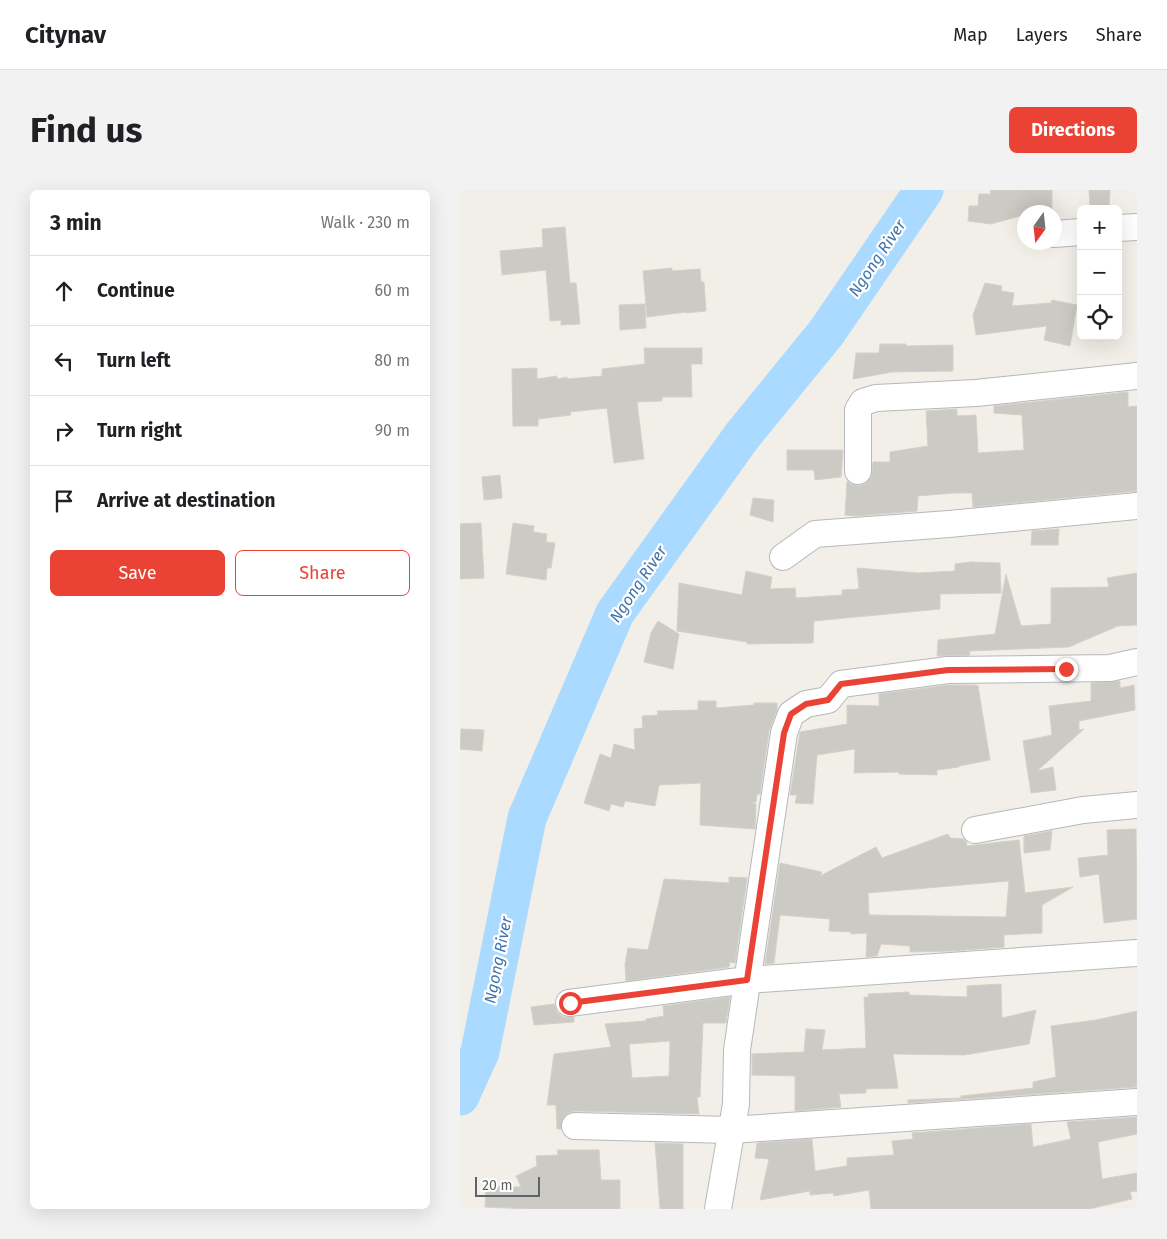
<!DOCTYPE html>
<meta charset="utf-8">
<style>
body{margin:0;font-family:"Fira Sans",sans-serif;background:#f2f2f2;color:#202124}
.controls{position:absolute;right:15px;top:15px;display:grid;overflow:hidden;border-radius:8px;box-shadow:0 5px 20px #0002}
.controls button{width:45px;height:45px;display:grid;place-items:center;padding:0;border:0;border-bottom:1px solid #e0e0e0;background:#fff;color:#202124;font:25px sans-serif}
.compass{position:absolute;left:557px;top:15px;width:45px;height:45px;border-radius:50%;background:#fff;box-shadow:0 5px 20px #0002;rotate:195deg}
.scale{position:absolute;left:15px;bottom:12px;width:65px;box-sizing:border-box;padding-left:5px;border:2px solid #5f6368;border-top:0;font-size:14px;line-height:18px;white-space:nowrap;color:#5f6368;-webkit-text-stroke:4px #fff;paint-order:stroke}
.stop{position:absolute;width:15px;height:15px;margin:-11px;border:4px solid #ea4335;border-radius:50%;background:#fff}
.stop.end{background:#ea4335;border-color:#fff;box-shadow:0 1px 5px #0008}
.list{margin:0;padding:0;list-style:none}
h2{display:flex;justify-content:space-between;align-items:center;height:65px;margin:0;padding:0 20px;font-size:21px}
h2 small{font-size:16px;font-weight:400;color:#757577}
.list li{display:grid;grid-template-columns:32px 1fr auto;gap:15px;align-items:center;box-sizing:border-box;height:70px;padding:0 20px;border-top:1px solid #e0e0e0}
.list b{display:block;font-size:19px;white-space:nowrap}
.list em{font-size:16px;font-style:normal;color:#757577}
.actions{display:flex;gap:10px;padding:15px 20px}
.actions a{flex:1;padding:11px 0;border:1px solid #ea4335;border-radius:8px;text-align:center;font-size:18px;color:#ea4335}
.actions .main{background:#ea4335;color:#fff}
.icon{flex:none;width:28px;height:28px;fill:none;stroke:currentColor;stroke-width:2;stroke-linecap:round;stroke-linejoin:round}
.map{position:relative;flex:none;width:677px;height:1019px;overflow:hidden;border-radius:8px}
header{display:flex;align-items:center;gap:30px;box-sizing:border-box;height:70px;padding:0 25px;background:#fff;border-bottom:1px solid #e0e0e0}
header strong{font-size:24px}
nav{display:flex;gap:28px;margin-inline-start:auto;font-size:18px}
.intro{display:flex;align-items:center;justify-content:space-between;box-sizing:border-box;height:120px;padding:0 30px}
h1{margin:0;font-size:35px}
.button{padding:12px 22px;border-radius:8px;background:#ea4335;color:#fff;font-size:18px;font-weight:700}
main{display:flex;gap:30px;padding:0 30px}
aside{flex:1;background:#fff;border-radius:8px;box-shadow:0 5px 20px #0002}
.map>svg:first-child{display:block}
</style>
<header>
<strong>Citynav</strong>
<nav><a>Map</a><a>Layers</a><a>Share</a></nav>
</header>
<div class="intro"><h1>Find us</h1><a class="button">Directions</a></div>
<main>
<aside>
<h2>3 min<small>Walk · 230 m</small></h2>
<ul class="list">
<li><svg class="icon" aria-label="ahead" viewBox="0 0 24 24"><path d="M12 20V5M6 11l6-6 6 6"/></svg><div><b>Continue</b></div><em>60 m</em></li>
<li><svg class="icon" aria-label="left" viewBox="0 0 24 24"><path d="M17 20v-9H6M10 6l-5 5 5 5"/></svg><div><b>Turn left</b></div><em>80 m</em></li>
<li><svg class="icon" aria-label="right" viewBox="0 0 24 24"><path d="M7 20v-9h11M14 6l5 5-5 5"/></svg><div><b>Turn right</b></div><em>90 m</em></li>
<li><svg class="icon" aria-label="arrive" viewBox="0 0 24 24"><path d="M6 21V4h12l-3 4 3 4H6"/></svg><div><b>Arrive at destination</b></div></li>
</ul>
<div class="actions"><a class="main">Save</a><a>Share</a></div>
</aside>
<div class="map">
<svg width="677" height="1019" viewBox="0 0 677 1019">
<rect width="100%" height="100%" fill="#f1efe8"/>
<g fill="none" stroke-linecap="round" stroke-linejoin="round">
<!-- river -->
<path stroke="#aadaff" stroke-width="39" d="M0 906 20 862 67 628 155 423 282 246 366 143 464 0"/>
</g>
<!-- building -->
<path fill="#cccac5" stroke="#d6d1c6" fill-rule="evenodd" d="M530 0H592V22H564V25L531 34 508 31 509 16H518L519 4H531Z
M629 0H650L649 16 630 17Z
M105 37 110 93H116L120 134 101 135V130L90 131 86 80 42 85 40 61 83 57 82 39Z
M212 78V81L240 79 241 92H244L246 121 226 123V122L187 127 183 81Z
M525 93 542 96 541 101 554 103 552 116 591 113 592 110 617 115 610 156 584 150 587 136 516 145 513 125Z
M185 114 186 138 160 140 159 115Z
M420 154H446V156L493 155V181L432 182 393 189 396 163H419Z
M184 158H242V174H231L232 207H202V211L177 212 184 269 154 273 147 218 110 222 111 225 78 229V236H53L52 179 77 178V189L97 186V189L107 187V189L142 186V179L185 174Z
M668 202V217L677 216V301L513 317 512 303H494L458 306 457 321 396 326 385 325 387 291 391 294 398 296 405 294 411 288 413 272H430V262L468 256 466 221 497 219V226L516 225 518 263 564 260 562 225 534 223V216Z
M327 260H383L381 287 355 290 354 280H327Z
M40 285 42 308 24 310 22 287Z
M293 308 314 310 313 332 290 325Z
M21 333 24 388 0 389V334Z
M53 333 74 336 73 342 87 344 86 352 95 353 91 378H87L86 390 46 384Z
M599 339 598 355H571L572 341Z
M511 372 540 373 541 403 480 404V419L354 431 353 453 287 454V452L217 441 219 393 282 405 286 381 312 387 310 399 335 398 336 408 382 405V400L399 399 397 378 458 383 495 381V374Z
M677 383V435L658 436 609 457 509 461 510 465 477 466 478 450 535 444 546 384 561 436 591 434V398L649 397 647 388Z
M198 431 219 444 213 479 184 472 191 443Z
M660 491V498L674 495 675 520 619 531V540L624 539 577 581 593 577 596 600 571 603 563 551 592 545 589 516 631 511V493Z
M489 495H516L518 496 530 570 499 576V577L477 580V585L439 584V582L394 583 395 559 357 565 353 614 335 613 337 605H330L340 542 387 534V515L419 516V504Z
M238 511H256V518L294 515V513H317V520L309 541 300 604H297L296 612H291L296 614 295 639 240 635 241 593 199 595 195 616 165 611 163 617 151 614 149 621 124 613 140 564 151 568 154 554 175 560 174 539 183 538 182 526 198 525 197 521 238 520Z
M1 539 24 540 22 561 0 559Z
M676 639 677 729 644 733 639 684 620 687 618 668 648 665 647 640Z
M592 641 590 660 564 663V646Z
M488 644 490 648 503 649 507 652 506 656 559 650 565 703 613 697 582 715V743L544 745V757L492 761 450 762V756L421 754 417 766 406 767 407 743 391 744V742L369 741 370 729 320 725 314 773 305 774 320 673 362 682 360 686 416 657 422 668ZM549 691 546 727 409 725 408 703Z
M269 687 287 688 275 773 270 772 269 777 166 791 165 774 168 758 188 760 204 689 269 693Z
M541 794 542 828 576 820 569 854 505 865 433 864 438 898 406 899V903L379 904 381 917 335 921V886L292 885V864L344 862 346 839 365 840 362 860 406 858 404 807H409L408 804 449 802V805L507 807V796Z
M270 807 266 833H243L240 907H237L239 924 115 921 108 923 103 928 101 939H97L96 915H87L94 864 151 857 145 834 186 831V829L204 826 203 816ZM210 851 209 886 172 888 169 854Z
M94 814 97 822 103 827H114V832L74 835 71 817Z
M677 821V897L448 913V910L501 908V906L573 898V892L596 887 591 836 636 830Z
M677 927V944L638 952 642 989 677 983V1001L670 1002 672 1009 629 1019H411L409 1000 374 1006 373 1003 350 1005V1001L300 1010 309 969 295 968 297 953 352 949 355 981 387 976V968L434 965 432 951 453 949 452 943 571 934 573 957 611 949 607 932Z
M195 953 223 954V1019H200Z
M97 960H139L141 990H160V1019H71L25 1017 26 996 61 997 56 986 77 976 76 966 98 965Z"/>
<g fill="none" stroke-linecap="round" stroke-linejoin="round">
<defs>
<path id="minor" d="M658 38 677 37
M594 44 621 42
M398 281V220L403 212 416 208 516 203 677 186
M323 367 355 344 489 334 677 316
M515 640 623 620 677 615
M109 813 287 790 677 763
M115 936 271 940 677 912
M258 1019 276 914 277 860 324 543 331 524 346 514 368 510 381 494 488 480 650 478 677 472"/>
</defs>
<!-- minor casing -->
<use href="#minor" stroke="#b5b8bc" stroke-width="28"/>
<!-- minor -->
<use href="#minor" stroke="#fff" stroke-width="26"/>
</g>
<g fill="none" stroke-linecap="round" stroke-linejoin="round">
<!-- route -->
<path stroke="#ea4335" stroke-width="6" d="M110 813 287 790 324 543 331 524 346 514 368 510 381 494 488 480 606 479"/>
</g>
<g text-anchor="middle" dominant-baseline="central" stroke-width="4.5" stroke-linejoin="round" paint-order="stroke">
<!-- water labels -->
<g font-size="16" font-style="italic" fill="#4174aa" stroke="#fff">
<text transform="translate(417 68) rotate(-56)">Ngong River</text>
<text transform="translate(178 394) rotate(-56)">Ngong River</text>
<text transform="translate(38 770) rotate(-79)">Ngong River</text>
</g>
</g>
</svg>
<div class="controls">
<button>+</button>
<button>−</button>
<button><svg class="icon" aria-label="locate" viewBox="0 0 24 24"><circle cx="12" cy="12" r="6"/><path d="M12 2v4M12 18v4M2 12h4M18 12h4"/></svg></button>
</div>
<svg class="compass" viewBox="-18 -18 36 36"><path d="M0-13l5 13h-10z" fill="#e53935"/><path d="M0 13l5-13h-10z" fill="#757577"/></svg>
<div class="scale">20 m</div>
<div class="stop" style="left:110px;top:813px"></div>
<div class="stop end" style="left:606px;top:479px"></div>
</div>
</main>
